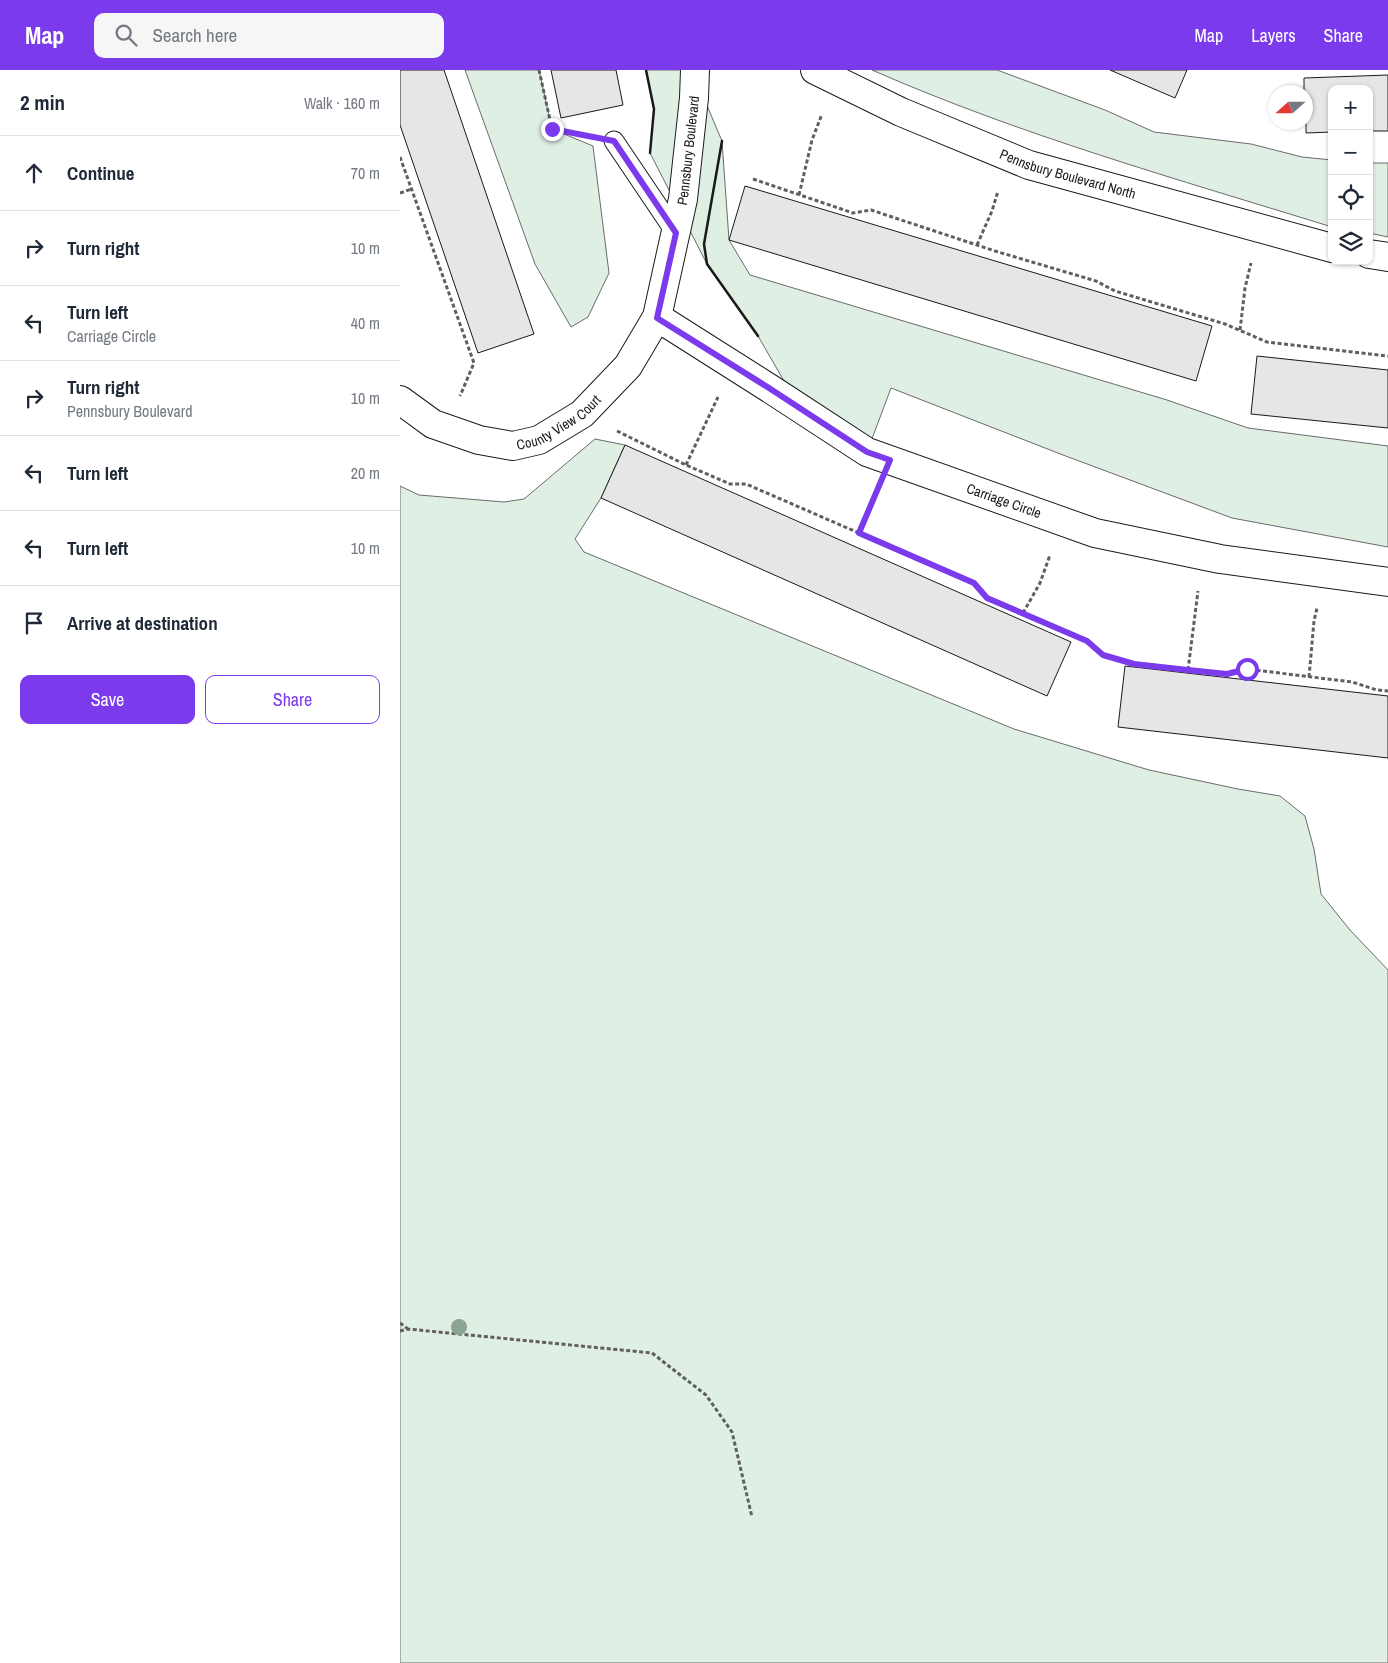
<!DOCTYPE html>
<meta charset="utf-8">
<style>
body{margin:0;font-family:"Archivo Narrow",sans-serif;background:#f6f6f7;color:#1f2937}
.controls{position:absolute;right:15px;top:15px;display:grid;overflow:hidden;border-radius:10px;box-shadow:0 1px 4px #0004}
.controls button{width:45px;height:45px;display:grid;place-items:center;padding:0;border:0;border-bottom:1px solid #e0e1e3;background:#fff;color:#1f2937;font:25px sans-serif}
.compass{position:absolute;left:868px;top:15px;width:45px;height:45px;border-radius:50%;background:#fff;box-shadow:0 1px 4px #0004;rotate:249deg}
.stop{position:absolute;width:15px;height:15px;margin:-11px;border:4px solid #7c3aed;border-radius:50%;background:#fff}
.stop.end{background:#7c3aed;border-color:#fff;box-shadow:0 1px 5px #0008}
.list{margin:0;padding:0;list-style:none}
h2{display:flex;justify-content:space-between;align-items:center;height:65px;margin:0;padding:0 20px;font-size:21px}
h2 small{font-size:16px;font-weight:400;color:#747a83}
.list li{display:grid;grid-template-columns:32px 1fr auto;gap:15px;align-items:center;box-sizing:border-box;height:75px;padding:0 20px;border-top:1px solid #e0e1e3}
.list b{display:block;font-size:19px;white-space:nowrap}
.list p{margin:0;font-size:16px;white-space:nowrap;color:#747a83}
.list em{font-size:16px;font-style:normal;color:#747a83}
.actions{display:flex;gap:10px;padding:15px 20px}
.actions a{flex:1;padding:11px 0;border:1px solid #7c3aed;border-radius:10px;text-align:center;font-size:18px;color:#7c3aed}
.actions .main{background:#7c3aed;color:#fff}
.icon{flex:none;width:28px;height:28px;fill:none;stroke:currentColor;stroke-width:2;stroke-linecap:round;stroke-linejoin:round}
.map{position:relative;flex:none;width:988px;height:1593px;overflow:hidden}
header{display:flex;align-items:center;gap:30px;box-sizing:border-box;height:70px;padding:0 25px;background:#7c3aed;color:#fff}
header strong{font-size:24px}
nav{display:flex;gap:28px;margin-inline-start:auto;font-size:18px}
.search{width:350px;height:45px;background:#f6f6f7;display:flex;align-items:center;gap:12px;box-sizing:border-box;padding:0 18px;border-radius:10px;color:#747a83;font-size:19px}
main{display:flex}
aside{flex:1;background:#fff}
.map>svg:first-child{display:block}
</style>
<header>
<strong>Map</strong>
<div class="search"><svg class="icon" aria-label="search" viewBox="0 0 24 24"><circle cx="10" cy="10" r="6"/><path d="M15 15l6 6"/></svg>Search here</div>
<nav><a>Map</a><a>Layers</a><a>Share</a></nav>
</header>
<main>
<aside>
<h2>2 min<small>Walk · 160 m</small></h2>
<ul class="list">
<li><svg class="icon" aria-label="ahead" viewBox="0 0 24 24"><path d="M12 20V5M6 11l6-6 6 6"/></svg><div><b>Continue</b></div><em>70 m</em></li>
<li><svg class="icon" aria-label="right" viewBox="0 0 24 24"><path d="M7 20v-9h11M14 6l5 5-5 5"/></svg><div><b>Turn right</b></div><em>10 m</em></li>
<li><svg class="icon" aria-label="left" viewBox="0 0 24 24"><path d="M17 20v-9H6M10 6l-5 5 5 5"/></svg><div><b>Turn left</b><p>Carriage Circle</p></div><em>40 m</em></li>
<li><svg class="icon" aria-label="right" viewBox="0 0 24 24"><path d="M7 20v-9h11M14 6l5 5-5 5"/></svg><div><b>Turn right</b><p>Pennsbury Boulevard</p></div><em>10 m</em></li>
<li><svg class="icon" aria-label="left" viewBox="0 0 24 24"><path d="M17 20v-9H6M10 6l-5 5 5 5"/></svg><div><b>Turn left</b></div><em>20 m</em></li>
<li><svg class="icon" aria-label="left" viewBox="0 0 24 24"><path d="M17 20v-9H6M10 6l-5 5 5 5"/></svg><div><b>Turn left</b></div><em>10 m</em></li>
<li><svg class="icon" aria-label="arrive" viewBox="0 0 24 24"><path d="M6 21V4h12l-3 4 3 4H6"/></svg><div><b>Arrive at destination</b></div></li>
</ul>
<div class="actions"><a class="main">Save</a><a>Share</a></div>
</aside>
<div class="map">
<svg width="988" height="1593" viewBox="0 0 988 1593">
<rect width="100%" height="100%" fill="#fff"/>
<!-- green -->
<path fill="#e0efe3" stroke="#6a6a6a" d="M65 0H139L152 59 193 76 209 203 188 247 171 257 135 194Z
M246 0H292L322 71 329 170 350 205 767 330 848 358 988 376V477L832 448 663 385 491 318 467 382 384 311 358 266 307 194 250 83 254 39Z
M472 0H597L705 40 754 62 851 74 902 87 932 90V157C777 109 620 65 472 0Z
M969 93H988V167L969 163Z
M195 369 225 375 201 428 175 469 184 482 614 659 749 700 838 719 880 726 905 746 914 779 921 824 950 860 988 900V1593H0V416L19 425 104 432 124 429Z"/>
<!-- building -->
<path fill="#e6e6e6" stroke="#1a1a1a" d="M0 0H44L134 264 78 283 0 55Z
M151 0H216L223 35 161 48Z
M710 0H787L775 28Z
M988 5V61H969V19H932V62L906 63V22H904V8Z
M345 116 812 256 796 311 329 170Z
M857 286 988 300V358L851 344Z
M225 375 671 572 647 626 201 428Z
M725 596 988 626V688L718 657Z"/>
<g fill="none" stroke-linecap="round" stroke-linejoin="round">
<defs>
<path id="service" d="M214 71 276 163"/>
<g id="minor">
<path id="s1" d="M415 0 501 42 629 95 932 178"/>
<path d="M969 184 988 187"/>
<path id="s2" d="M257 247 369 318 467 382 695 463 820 489 988 512"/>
<path id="s3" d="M0 330 33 354 79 370 113 376 139 370 182 344 228 296 257 247 283 129 294 28 295 0"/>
</g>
</defs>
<!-- service casing -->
<use href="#service" stroke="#1a1a1a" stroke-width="21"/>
<!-- minor casing -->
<use href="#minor" stroke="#1a1a1a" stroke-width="30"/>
<!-- path -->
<path stroke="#5f5f5f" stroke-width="3" stroke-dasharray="4 2.5" stroke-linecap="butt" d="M139 0 152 59 183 65
M0 87 74 293 60 326
M353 109 453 143 471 140 595 181 696 211 715 221 825 254 867 272 988 286
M0 123 12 119
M399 125 412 70 422 44
M577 175 592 141 598 121
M840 260 845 218 851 193
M217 361 286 395 330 414H346L574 513 587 528 687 571 703 585 734 594 827 604 847 599 952 612 977 620 988 621
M286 395 318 327
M459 463 476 423
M623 543 640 513 650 485
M788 600 798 521
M909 607 914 551 917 538
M0 1253 8 1259
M0 1261 8 1259 252 1283 306 1325 332 1362 352 1447"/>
<!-- service -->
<use href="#service" stroke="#fff" stroke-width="19"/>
<!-- minor -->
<use href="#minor" stroke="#fff" stroke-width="28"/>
<!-- wall -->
<path stroke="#1a1a1a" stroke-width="2.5" d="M246 0 254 39 250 83
M322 71 304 174 307 194 358 266"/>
</g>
<!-- trees -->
<circle fill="#8aa48f" cx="59" cy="1257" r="8"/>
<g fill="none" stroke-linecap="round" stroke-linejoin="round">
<!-- route -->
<path stroke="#7c3aed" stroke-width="6" d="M152 59 214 71 276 163 257 248 369 318 467 382 490 390 459 463 574 513 587 528 687 571 703 585 734 594 788 600 827 604 847 599"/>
</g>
<g text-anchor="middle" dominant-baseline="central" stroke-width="4" stroke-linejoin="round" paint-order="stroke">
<!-- street labels -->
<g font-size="14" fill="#1a1a1a" stroke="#fff">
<text stroke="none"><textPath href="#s3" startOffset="494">Pennsbury Boulevard</textPath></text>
<text stroke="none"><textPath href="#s1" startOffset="274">Pennsbury Boulevard North</textPath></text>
<text stroke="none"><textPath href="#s3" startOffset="176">County View Court</textPath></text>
<text stroke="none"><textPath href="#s2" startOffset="395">Carriage Circle</textPath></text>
</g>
</g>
</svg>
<div class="controls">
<button>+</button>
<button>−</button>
<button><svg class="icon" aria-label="locate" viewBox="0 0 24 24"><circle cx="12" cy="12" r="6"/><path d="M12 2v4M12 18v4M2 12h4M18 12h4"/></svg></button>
<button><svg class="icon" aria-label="layers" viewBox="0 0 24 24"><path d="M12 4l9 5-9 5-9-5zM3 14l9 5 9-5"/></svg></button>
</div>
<svg class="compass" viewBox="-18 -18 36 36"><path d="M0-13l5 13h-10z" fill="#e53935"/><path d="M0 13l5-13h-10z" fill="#747a83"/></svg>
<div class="stop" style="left:847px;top:599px"></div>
<div class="stop end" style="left:152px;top:59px"></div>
</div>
</main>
